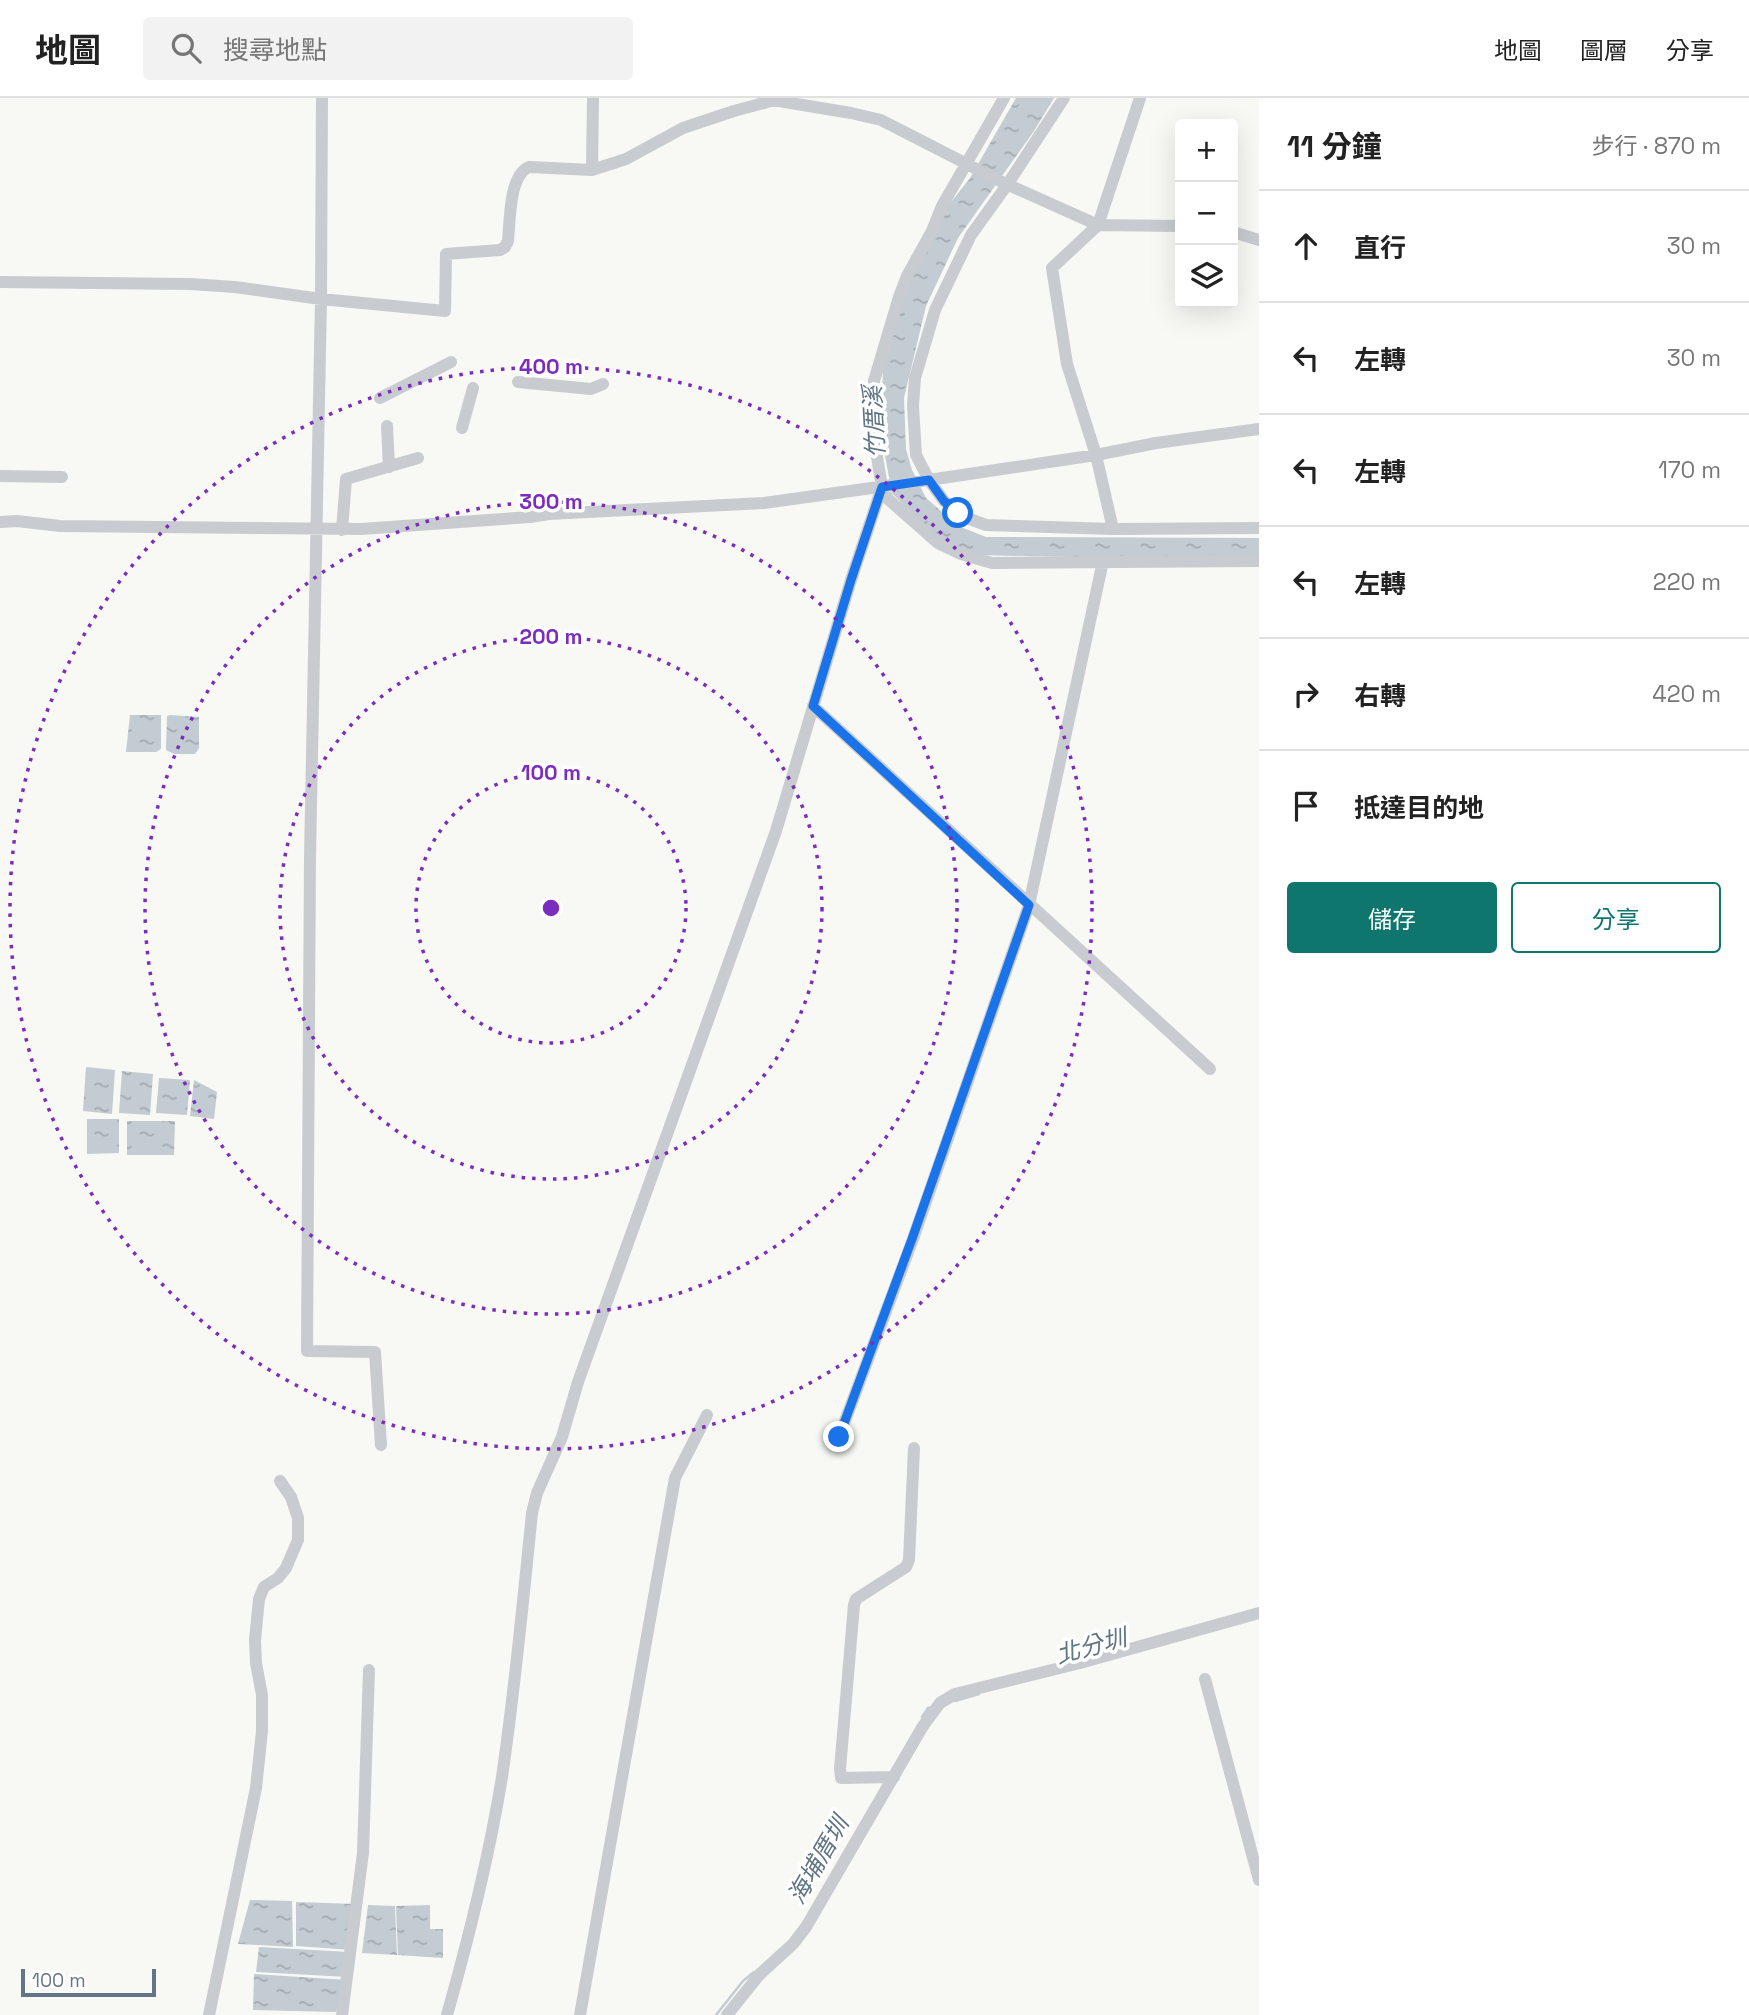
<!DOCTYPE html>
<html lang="zh-TW">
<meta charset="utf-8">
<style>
body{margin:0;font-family:"Space Grotesk","Noto Sans TC",sans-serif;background:#f2f2f2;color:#222}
.controls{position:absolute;right:21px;top:21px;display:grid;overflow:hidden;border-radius:7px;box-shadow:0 7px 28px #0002}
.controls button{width:63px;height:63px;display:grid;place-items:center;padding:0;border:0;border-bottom:2px solid #e0e0e0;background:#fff;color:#222;font:35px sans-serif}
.scale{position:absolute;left:21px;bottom:18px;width:135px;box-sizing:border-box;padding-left:7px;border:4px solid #647489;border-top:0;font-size:19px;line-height:24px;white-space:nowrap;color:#647489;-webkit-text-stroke:5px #fff;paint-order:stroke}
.stop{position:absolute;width:21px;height:21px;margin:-16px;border:5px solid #1a73e8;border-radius:50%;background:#fff}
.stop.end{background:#1a73e8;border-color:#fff;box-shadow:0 2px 7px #0008}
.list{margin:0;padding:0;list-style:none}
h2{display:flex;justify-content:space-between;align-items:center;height:91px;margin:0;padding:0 28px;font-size:30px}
h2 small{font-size:23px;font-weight:400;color:#767676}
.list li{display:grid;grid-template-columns:46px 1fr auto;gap:21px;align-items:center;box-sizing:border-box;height:112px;padding:0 28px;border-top:2px solid #e0e0e0}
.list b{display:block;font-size:26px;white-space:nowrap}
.list em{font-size:23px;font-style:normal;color:#767676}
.actions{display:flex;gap:14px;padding:21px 28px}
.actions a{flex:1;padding:16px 0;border:2px solid #0f766e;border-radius:7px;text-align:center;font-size:24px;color:#0f766e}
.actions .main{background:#0f766e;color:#fff}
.icon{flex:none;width:38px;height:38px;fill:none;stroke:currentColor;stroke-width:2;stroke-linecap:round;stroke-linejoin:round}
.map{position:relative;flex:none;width:1259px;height:1917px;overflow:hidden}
header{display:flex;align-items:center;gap:42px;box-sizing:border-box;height:98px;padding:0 35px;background:#fff;border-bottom:2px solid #e0e0e0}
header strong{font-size:33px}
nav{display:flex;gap:38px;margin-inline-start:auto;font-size:24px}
.search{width:490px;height:63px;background:#f2f2f2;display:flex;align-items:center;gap:18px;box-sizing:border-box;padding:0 24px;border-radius:7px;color:#767676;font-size:26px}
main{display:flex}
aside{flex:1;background:#fff}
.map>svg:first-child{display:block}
</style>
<header>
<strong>地圖</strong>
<div class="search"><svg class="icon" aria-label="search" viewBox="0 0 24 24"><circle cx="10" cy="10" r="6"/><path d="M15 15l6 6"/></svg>搜尋地點</div>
<nav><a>地圖</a><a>圖層</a><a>分享</a></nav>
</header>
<main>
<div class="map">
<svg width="1259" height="1917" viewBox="0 0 1259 1917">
<defs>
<pattern id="water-ripples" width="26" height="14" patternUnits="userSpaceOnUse" patternTransform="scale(1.75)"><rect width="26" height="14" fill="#c2ccd2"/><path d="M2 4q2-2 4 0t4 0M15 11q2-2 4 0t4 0" fill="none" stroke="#a1aab0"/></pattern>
</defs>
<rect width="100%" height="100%" fill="#f8f8f5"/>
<!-- water -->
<path fill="url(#water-ripples)" d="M1016 0H1054L1034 33 958 140 926 208 904 300 906 351 912 372 926 400 958 428 986 439 1259 440V463L976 457 938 442 892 395 880 331 883 273 898 208 940 118 970 80Z
M130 617H161V651L156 654H126Z
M170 617 199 619V650L195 656H174L166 652 167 618Z
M86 969 115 972 112 1016 83 1013Z
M122 973 153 976 150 1017 119 1015Z
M159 980 190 982 187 1017 156 1015Z
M194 982 217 994 214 1021 190 1018Z
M87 1021H119V1055L87 1056Z
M127 1023H175L174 1057H127Z
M250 1802 292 1803 293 1849 238 1846Z
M296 1804 356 1806 351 1852 296 1848Z
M368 1807 395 1808 397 1857 362 1855Z
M430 1807V1831H443V1860L398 1857 396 1808Z
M259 1849 349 1854 348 1879 256 1874Z
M254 1876 348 1882 336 1914 253 1912Z"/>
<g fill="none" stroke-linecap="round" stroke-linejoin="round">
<!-- stream -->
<path stroke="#c2ccd2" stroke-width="2.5" d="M955 1603 979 1596
M922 1619 928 1610 932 1609
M716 1917 743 1883 754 1874"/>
<!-- minor -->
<path stroke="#c8cbcf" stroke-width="12" d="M322 0 321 201 310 759 307 1253 375 1254 381 1347
M1004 0 942 108 932 133 907 178 899 199 874 283 873 335 882 389 888 401 938 445 961 456 992 465 1259 463
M1064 0 1007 87 971 137 935 212 915 280 913 308 916 357 929 382 944 403 967 420 986 427 1113 431 1259 430
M592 72 593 0
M1233 134 1259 142
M0 184 190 186 235 189 321 201 445 213 446 156 500 152 505 149 508 143C510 123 509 77 529 69L592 72 626 61 683 30 734 13 771 3H779L851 15 881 22 1002 84 1098 127 1180 128
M518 284 591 291 603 286
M380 300 451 264
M387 328 389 369
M462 330 473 290
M0 378 62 379
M0 424 17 423 60 428 361 431 530 419 549 416 764 405 929 382 1096 357 1156 345 1259 331
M1113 431 1096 357 1067 266 1052 170 1098 127 1140 0
M342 432 346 381 418 360
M813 608 1210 971
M839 1339 913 1141 1029 807 1103 463
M1205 1581 1259 1782
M894 1679 841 1680 840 1671 854 1507 856 1501 906 1469 909 1462 914 1350
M209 1917 256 1690 262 1633V1597L256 1565 255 1542 259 1501 264 1489 278 1480 286 1470 298 1442V1420L291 1399 280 1383
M342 1917 363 1755 369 1572
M447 1917C469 1839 489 1759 502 1679 515 1591 523 1503 532 1415L537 1395 562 1339 578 1284 776 733 851 482 882 389
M580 1917 675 1380 707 1317
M727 1917 760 1876 793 1846 806 1829 923 1628 940 1605 955 1596 1080 1565 1259 1515"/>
</g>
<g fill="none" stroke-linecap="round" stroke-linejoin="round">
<!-- route -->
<path stroke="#1a73e8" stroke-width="9" d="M839 1339 912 1141 1029 807 813 608 851 482 882 389 929 382 944 403 958 415"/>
</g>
<!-- distance rings -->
<g fill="none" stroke="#7b2cbf" stroke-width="3.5" stroke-dasharray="3.5 7">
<circle cx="551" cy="810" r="135"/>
<circle cx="551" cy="810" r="271"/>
<circle cx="551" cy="810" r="406"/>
<circle cx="551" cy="810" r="541"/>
</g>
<g text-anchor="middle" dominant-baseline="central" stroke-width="7" stroke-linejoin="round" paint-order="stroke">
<!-- water labels -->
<g font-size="24" font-style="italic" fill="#607684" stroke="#fff">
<text transform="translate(874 324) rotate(-93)">竹厝溪</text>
<text transform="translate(1091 1548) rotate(-15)">北分圳</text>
<text transform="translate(818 1762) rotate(-60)">海埔厝圳</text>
</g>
</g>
<circle cx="551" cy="810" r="10" fill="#7b2cbf" stroke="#fff" stroke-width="3.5"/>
<g font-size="21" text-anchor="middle" font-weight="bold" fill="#7b2cbf" stroke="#fff" stroke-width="7" stroke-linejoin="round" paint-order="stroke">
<text x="551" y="276">400 m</text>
<text x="551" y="411">300 m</text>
<text x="551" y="546">200 m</text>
<text x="551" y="682">100 m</text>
</g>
</svg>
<div class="controls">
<button>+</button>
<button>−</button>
<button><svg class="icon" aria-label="layers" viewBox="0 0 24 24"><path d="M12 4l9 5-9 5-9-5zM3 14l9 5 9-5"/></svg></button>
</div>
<div class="scale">100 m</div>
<div class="stop" style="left:958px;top:415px"></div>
<div class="stop end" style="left:839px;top:1339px"></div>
</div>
<aside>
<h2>11 分鐘<small>步行 · 870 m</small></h2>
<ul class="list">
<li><svg class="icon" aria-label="ahead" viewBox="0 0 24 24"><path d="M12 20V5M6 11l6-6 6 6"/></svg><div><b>直行</b></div><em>30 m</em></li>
<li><svg class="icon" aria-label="left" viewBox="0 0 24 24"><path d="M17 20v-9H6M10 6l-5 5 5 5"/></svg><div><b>左轉</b></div><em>30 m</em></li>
<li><svg class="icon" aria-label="left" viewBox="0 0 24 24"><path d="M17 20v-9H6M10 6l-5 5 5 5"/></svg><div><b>左轉</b></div><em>170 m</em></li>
<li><svg class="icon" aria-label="left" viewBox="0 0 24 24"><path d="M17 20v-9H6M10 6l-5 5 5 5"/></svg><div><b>左轉</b></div><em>220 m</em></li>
<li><svg class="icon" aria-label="right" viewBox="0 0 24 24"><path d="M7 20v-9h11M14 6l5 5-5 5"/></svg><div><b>右轉</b></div><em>420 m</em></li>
<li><svg class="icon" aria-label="arrive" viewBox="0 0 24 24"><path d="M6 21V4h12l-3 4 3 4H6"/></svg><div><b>抵達目的地</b></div></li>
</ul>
<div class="actions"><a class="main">儲存</a><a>分享</a></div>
</aside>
</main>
